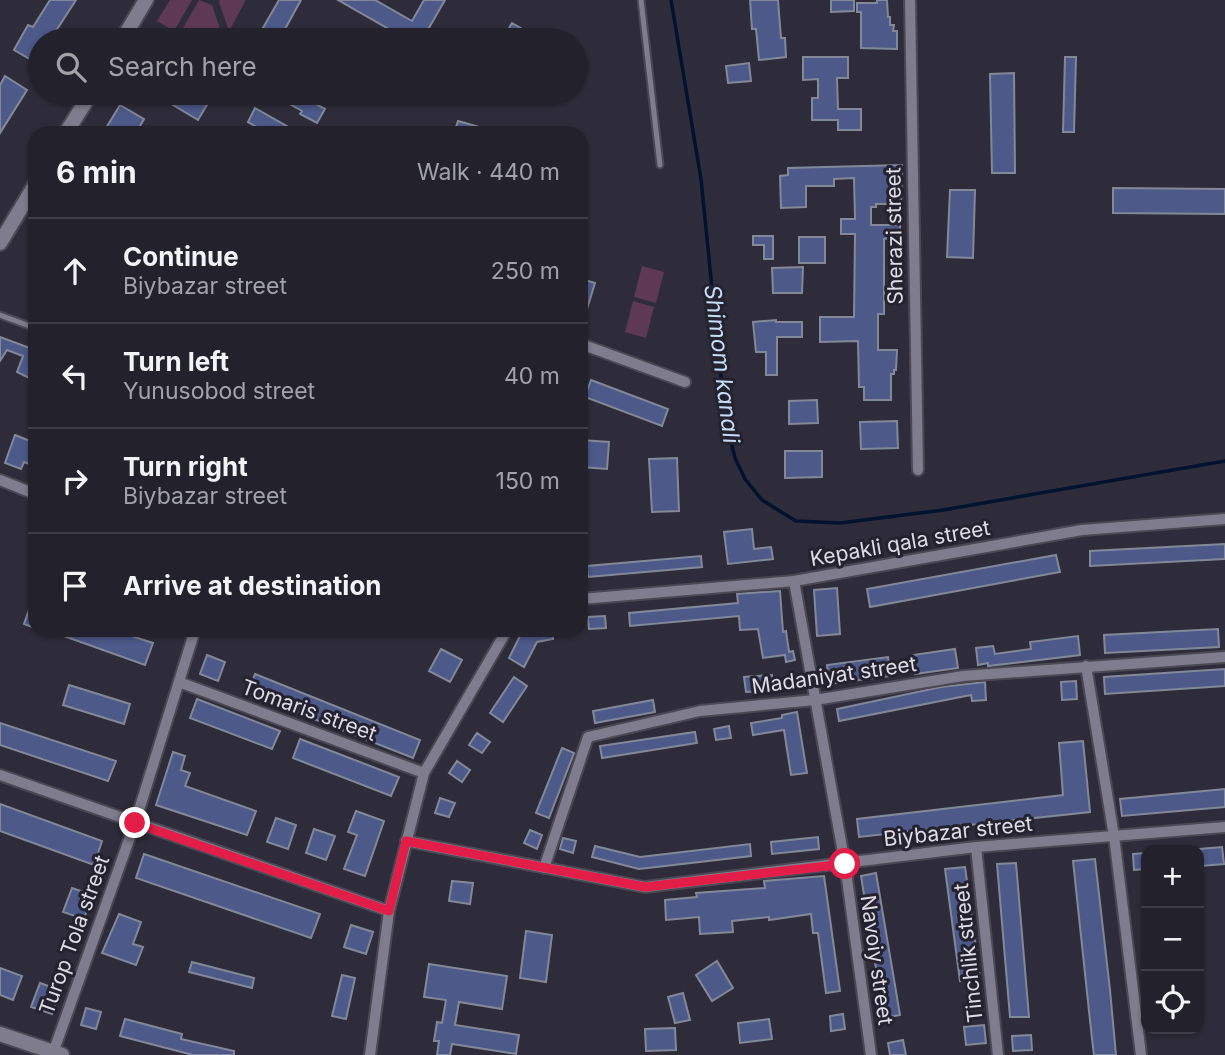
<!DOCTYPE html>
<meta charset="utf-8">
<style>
body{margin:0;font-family:Inter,sans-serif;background:#2e2e38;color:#f1f3f6}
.controls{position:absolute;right:21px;bottom:21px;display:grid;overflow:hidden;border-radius:14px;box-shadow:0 2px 5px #0004}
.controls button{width:63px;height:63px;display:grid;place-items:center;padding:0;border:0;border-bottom:2px solid #3f3e48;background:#22212c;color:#f1f3f6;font:35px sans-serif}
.stop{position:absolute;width:21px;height:21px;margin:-16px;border:5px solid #e11d48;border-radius:50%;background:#fff}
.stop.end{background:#e11d48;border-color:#fff;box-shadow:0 2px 7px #0008}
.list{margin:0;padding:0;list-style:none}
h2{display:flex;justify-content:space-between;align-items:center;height:91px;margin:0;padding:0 28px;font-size:30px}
h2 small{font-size:23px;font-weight:400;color:#a2a3a9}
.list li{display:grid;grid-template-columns:46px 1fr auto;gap:21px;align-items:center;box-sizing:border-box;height:105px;padding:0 28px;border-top:2px solid #3f3e48}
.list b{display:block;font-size:26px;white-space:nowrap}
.list p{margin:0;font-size:23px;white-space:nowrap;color:#a2a3a9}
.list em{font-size:23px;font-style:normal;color:#a2a3a9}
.icon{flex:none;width:38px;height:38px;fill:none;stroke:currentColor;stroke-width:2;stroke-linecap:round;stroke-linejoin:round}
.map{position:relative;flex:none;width:1225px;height:1055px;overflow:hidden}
.search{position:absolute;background:#22212c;box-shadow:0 2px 5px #0004;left:28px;top:28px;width:560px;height:77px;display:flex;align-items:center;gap:18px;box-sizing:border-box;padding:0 24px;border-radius:38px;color:#a2a3a9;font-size:26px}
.panel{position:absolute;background:#22212c;box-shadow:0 2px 5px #0004;left:28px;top:126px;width:560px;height:511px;border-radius:21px}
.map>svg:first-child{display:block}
</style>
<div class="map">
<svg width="1225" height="1055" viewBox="0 0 1225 1055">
<rect width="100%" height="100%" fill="#2e2c3a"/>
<!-- green -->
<path fill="#5e3955" d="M170 0H192L174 31 157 21Z
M199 0 212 5 224 40H193L180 33Z
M220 0H246L229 31 219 2Z
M642 266 664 272 656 303 634 297Z
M633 301 654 307 646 338 625 332Z"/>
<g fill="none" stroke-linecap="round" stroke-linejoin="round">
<!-- stream -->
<path stroke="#00122d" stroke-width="3.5" d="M671 0 701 179 725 417 735 458 745 479 762 500 796 521 840 523 943 510 1225 461"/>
</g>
<!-- building -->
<path fill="#4c5989" stroke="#838898" stroke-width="2" d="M50 0H76L50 40H40V65L14 50 28 25 33 27Z
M279 0H301L279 40H256Z
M338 0H375L412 21 424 0H445L422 40H408Z
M750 0H778L781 38H785L786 57 759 60 756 29H752Z
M831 0H854V11L831 12Z
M877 0H887L888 17H890V25H894L893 31H897V49L861 48V12H857V3H877Z
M512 23 541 40H502Z
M803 57H848V78H837L838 109H861V130H838V120H812V98H818V79L803 80Z
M1065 57H1076L1074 132H1063Z
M749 63 751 81 728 83 726 66Z
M1014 73 1015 173H992L990 74Z
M5 76 27 90 0 133V85Z
M153 93H214L198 120Z
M270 93H296L325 109 317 123 300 114 302 111Z
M120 105 144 119 136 133H103Z
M255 108 299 133H267L248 122Z
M458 121 490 130V133H454Z
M902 165 901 204H876V207H871V225H900V236L884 239V314H878V350H897L896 370H894V374H891V400H864V387H859L858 341 820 342V317H854L855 234H841V219H855L854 178 834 179V186H806V207L781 208 780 176 788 175V168Z
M1113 188 1225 189V214L1113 213Z
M950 190H975L973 258 947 257Z
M753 236H773V259H764V245H753Z
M799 237H825V263H799Z
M803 267 802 293H773L772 268Z
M581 279 595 283 583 322 581 321Z
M776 320V322H802V337H777V375H766V352H756L753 322Z
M0 337 35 350V381L17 372 23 356 7 350 0 361Z
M591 380 668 409 662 426 585 397Z
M817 400 818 423 789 424V401Z
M897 421 898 448 861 449 860 422Z
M15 435 35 443V466L24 462 21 469 5 463Z
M581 440 609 442 607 469 581 467Z
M785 451H822V477L785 478Z
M677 458 679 511 652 512 649 459Z
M752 529 754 549 771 547 773 559 728 564 724 532Z
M1225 544V559L1090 566V551Z
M1056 555 1060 572 870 607 867 589Z
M701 556 702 567 588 577 587 566Z
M837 588 840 634 817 636 814 590Z
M780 591 783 632 786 631 789 652 793 651 795 660 786 662 785 655 763 658 758 629 740 630 739 616 630 626 629 613 738 603 737 594Z
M34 596H35V628L24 624Z
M605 616 606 628 589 629 588 617Z
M1218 629 1219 647 1105 653 1104 635Z
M47 630H113L153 643 145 665Z
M523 630H552L553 639 537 642 524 667 509 658Z
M1078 636 1080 655 988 666V663L978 665 976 648 993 646 995 654 1031 649 1030 642Z
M441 649 462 660 450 682 429 671Z
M955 649 958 668 915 674 913 655Z
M207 655 225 662 218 681 200 674Z
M888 657 891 676 829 684 827 665Z
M1225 669V686L1105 694 1104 677Z
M255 674 420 740 413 758 248 693Z
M772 675 773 691 746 692 744 677Z
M514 677 527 686 503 722 490 713Z
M1076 681 1077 699 1062 700 1061 682Z
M985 682 986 700 972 701 971 695 839 721 837 709 941 687Z
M69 685 130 704 124 724 63 705Z
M197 699 280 731 272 749 190 718Z
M653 700 655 712 595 723 593 711Z
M797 712 807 773 791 775 784 730 753 735 751 723 782 718V715Z
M0 723 116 761 108 781 0 745Z
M729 726 731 738 716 740 714 729Z
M695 732 697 743 602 758 600 746Z
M477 733 490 742 482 753 469 745Z
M300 739 399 777 391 796 293 758Z
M1083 741 1090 812 859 837 857 819 1063 795 1059 743Z
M562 748 574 753 549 818 536 813Z
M173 752 185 756 181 770 190 773 185 786 256 811 247 835 156 805Z
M457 761 470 770 462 782 449 773Z
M1225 789V807L1122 816 1120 799Z
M440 798 455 803 449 817 435 813Z
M0 804 102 841 94 865 0 831Z
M356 811 384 821 365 876 344 869 357 835 348 832Z
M276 818 296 825 288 849 267 842Z
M314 829 335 836 326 860 306 853Z
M530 830 542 835 537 849 524 843Z
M818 837 819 849 772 854 771 842Z
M563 838 576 841 573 853 560 849Z
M750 844 751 856 639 869 592 857 595 846 640 857Z
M1222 847 1224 864 1201 866 1200 849Z
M1146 853V869L1134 870 1133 854Z
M144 854 320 914 311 938 136 878Z
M1095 859 1110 990 1116 1055H1094L1092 1039 1073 861Z
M1016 863 1029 1017H1010L997 864Z
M965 867 980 978 960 981 945 869Z
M876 873 900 1015 884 1018 861 876Z
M824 876 840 991 826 993 818 933H813L811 914 769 920V917L732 921 733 932 700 934 699 917 666 920 665 900 697 897 696 893 765 888 764 881Z
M452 881 473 883 470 904 449 901Z
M72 888 92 895 84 919 63 912Z
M119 914 141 922 133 944 143 947 136 965 102 953Z
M351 925 373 932 366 954 344 947Z
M526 931 552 935 546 982 520 978Z
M717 961 733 988 712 1001 696 975Z
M192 962 254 978 252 988 189 972Z
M429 964 507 976 502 1009 459 1002 455 1025 519 1035 516 1054 452 1044 450 1055H437L439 1041H434L437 1022 442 1023 446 1000 424 997Z
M0 968 22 976 13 1000 0 995Z
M342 975 355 978 346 1019 332 1016Z
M40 983 60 990 52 1014 31 1007Z
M683 993 690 1020 675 1023 668 997Z
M86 1008 101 1012 96 1029 81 1025Z
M843 1014 845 1029 831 1031 830 1016Z
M125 1019 182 1034 181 1039 234 1051V1055H193L120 1036Z
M769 1019 772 1039 740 1043 738 1023Z
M984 1025 986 1043 966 1045 964 1027Z
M675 1028 676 1050 646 1051 645 1029Z
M1031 1035 1032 1050 1013 1051 1012 1036Z
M903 1040 906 1055H890L888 1043Z"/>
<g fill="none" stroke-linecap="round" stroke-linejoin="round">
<defs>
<path id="service" d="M641 0 660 165
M0 315 35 328"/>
<path id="minor" d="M910 0 918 470
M581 344 685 382
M0 480 35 494
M794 581 845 864 871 1055
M581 599 794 581 1082 530 1225 519
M1086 666 1114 836 1141 1055
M179 682 424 773
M0 775 389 911
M406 841 645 887 976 847 1225 827
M976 847 998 1055
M544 868 588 737 700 711 815 700 963 676 1225 657
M53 1053 135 823 195 630
M370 1055 389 911 424 773 507 630"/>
<path id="tertiary" d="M122 40 146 0
M66 133 91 93
M0 243 35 185
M0 1034 62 1055"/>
</defs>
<!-- service casing -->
<use href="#service" stroke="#4b4854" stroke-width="9"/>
<!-- minor casing -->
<use href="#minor" stroke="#4b4854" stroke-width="14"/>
<!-- tertiary casing -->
<use href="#tertiary" stroke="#4b4854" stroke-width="18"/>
<!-- service -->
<use href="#service" stroke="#7f7c8d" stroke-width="5"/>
<!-- minor -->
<use href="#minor" stroke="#7f7c8d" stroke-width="10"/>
<!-- tertiary -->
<use href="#tertiary" stroke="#7f7c8d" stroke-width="14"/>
</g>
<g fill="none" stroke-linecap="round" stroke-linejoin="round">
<!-- route -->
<path stroke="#e11d48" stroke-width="9" d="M135 823 389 911 406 841 645 887 845 864"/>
</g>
<g text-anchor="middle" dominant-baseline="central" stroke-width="6" stroke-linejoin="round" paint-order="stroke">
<!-- street labels -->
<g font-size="21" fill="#dedce6" stroke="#252230">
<text transform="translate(894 236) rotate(-91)">Sherazi street</text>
<text transform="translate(900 543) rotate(-10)">Kepakli qala street</text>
<text transform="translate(834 675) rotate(-8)">Madaniyat street</text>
<text transform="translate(309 710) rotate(20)">Tomaris street</text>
<text transform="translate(958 831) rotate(-6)">Biybazar street</text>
<text transform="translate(74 935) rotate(-70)">Turop Tola street</text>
<text transform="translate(968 953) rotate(-96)">Tinchlik street</text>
<text transform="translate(877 960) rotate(82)">Navoiy street</text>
</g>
<!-- water labels -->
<g font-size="23" font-style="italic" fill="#c5ddf6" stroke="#252230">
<text transform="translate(722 364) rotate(83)">Shimom kanali</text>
</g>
</g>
</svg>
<div class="controls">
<button>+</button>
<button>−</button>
<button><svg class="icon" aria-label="locate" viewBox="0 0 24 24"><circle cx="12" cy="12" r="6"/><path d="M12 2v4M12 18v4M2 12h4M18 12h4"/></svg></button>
</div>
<div class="stop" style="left:845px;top:864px"></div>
<div class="stop end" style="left:135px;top:823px"></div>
<div class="search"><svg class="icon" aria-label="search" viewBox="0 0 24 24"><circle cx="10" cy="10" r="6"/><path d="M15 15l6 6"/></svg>Search here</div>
<section class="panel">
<h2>6 min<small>Walk · 440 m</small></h2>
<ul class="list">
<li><svg class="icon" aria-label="ahead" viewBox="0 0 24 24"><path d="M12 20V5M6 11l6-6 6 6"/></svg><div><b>Continue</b><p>Biybazar street</p></div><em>250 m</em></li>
<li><svg class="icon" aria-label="left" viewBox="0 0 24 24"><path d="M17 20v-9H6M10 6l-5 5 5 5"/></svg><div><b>Turn left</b><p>Yunusobod street</p></div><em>40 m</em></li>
<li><svg class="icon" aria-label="right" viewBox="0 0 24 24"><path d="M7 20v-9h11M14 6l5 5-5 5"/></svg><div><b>Turn right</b><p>Biybazar street</p></div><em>150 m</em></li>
<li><svg class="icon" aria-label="arrive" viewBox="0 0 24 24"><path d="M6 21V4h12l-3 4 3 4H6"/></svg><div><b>Arrive at destination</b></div></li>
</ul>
</section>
</div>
